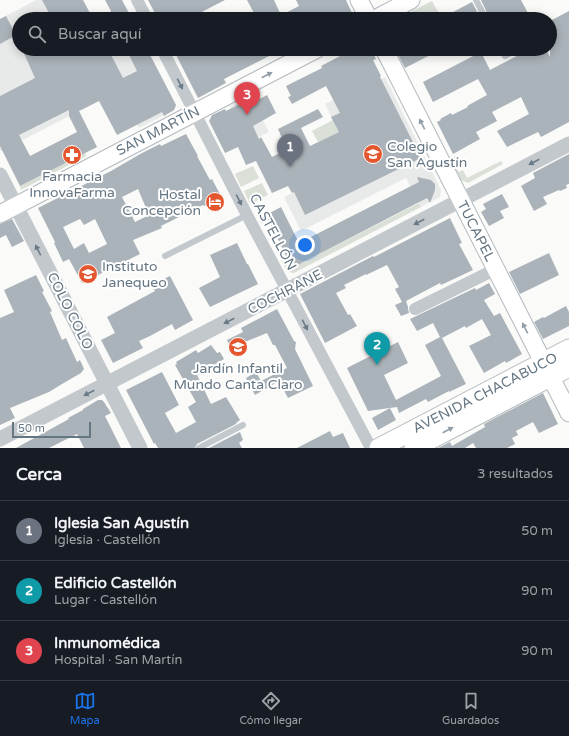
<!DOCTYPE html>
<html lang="es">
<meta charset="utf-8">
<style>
body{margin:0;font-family:"Varela Round",sans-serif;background:#20242c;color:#f1f3f6}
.scale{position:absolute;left:12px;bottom:10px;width:79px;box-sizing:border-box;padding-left:4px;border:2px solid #657683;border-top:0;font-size:11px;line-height:14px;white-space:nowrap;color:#657683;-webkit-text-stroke:3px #fff;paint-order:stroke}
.you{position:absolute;left:305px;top:245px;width:14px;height:14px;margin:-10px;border:3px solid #fff;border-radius:50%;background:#1a73e8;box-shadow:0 0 0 6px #1a73e833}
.badge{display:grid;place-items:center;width:26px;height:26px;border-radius:50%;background:#1a73e8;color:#fff;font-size:13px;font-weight:700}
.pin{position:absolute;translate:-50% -33px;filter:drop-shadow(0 1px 2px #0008)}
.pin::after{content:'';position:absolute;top:21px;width:14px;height:12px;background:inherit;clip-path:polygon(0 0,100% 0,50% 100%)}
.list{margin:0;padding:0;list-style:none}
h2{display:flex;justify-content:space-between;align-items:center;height:52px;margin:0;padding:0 16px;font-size:17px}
h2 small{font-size:13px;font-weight:400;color:#9ea1a6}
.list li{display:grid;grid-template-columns:26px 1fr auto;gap:12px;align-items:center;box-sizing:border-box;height:60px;padding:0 16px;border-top:1px solid #363941}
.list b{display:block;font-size:15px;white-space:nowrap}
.list p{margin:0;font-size:13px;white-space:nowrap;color:#9ea1a6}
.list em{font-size:13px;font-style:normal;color:#9ea1a6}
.icon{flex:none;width:22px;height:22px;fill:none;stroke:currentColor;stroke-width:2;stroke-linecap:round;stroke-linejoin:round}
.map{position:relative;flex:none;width:569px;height:448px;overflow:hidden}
.search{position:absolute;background:#171b24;box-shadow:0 2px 10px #0003;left:12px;right:12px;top:12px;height:44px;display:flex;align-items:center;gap:10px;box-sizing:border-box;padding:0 14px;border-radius:22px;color:#9ea1a6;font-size:15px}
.sheet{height:232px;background:#171b24}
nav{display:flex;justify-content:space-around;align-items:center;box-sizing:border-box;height:56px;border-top:1px solid #363941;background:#171b24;font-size:11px;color:#9ea1a6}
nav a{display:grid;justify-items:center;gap:2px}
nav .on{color:#1a73e8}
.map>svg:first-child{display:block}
</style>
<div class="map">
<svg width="569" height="448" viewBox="0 0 569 448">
<rect width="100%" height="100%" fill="#fafaf8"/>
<!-- built -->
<path fill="#e8e9e9" d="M36 0H83L93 19H19V49H108L110 52 116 49H147L176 105 174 110 139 128 113 76 95 103 1 151 0 150V114L37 77 0 96V19Z
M385 77 441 190 440 197 421 207 406 178 301 231 284 197 312 183 339 132 325 104 354 90 355 92Z
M250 96 269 132 248 142 230 106Z"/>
<!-- green -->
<path fill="#dadfd7" d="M432 1 440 15 435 17 433 16 430 15 426 19H416L412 11Z
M333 120 339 132 318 142 312 131Z
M85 153 86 156 21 190 20 186 40 176 30 156Z
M456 156 460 165 456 167 459 172 463 170 467 178 501 161 503 164 468 183 461 180 451 159Z
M253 166 259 178 241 187 235 174Z
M262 183 268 195 250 204 244 191Z
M419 203 421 207 294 273C286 273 284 266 281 260L287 257 292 268Z"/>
<!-- building -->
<path fill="#aab3b9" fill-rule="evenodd" d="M42 0H83L93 19H37L49 13Z
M105 0H122L132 19H110L109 14 111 11Z
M148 0H225L188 19H158Z
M247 0H274L280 13 268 19H257Z
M296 0H346L352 13 351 19H274L299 6Z
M481 0H521L531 19H490Z
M472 2 481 19H440Z
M569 11V122L541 137 538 132 507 147 497 131 529 114 521 97 492 112 497 121 476 132 480 139 453 154 437 122 441 120 440 119 451 113 452 115 468 107 467 106 487 95 478 79 433 102 423 82 481 52 490 70 530 49H546L550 57V21Z
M6 16 16 35 0 44V19Z
M22 49H108L123 78 137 71 126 49H147L176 105 174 110 164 116 162 112 117 135 99 101 79 111 97 147 20 186 0 146V96L35 78ZM69 110V116L77 132 30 156 19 135Z
M173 49H215L217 53 225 49H283L224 79 226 83 198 98Z
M338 49H371L376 59 373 60 381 76 380 77 421 158 305 215 294 192 292 193 288 186 272 193 256 161 246 165 238 147 225 153 209 121 212 115 225 109 226 111 248 100 250 104 267 95 276 113 253 126 259 139 261 137 272 157 287 149 278 129 318 109 323 117 301 128 310 146 339 132 331 117 340 113 326 86 292 104 288 97 291 96 286 86 322 68 321 66 342 55Z
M395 49H442L405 68Z
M186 134 198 156H197L210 180 212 179 222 198 204 206 203 205 161 226 162 228 133 240 140 254 82 283 69 259 63 262 54 243 55 242 38 208 111 171 142 153 160 144 161 146ZM138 189 149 215 135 222 122 197ZM80 219 84 225 95 219 107 244 89 253 84 243 74 249 63 227Z
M569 154V184L566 185 567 188 560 191 559 190 543 197 547 204 534 211 521 186 535 178 533 173Z
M417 177 431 180 435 184V190L430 203 427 198 292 268 266 215 281 207 299 243 419 182Z
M502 194 509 207 500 211 504 218 489 226 481 212 486 209 483 204Z
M450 218 462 243 459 244 473 270 441 285 440 283 406 301 408 307V309L409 313 401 316 395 305 402 302 395 289 399 287 387 265 366 275V274L344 285 346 288 336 293 348 315 350 314 357 326 325 343 300 294 373 256 374 257Z
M12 219 24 241 12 247 6 235 0 238V224Z
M237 243 247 264H248L258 284 210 307 199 288 220 277 210 255Z
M549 253 559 275 520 294 509 272Z
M36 275 44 291 42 292 52 311 50 312 62 340 66 338 77 362 80 360 84 369 81 373 62 384 49 392 10 408 15 418 0 425V318L14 312 4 290Z
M170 276 193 320 175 330 172 324 150 336 139 341 143 348 113 363 101 340 115 333 107 317 155 291 152 285Z
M489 283 495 294 484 300 494 316 500 313 522 354 506 363 505 361 484 373 469 346 491 335 482 319 466 328 465 326 442 338 466 384 449 392V391L428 402 426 399 399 413 397 407 368 411 347 368 398 342 408 363 384 375 396 400 441 376 425 345 440 337 433 323 417 331 410 319 475 288 476 290Z
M566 306 569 312V326L543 339 534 322 543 317 544 318Z
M277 309 294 341 296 342 295 349 313 386 288 398 279 381 255 395 246 378 256 372 261 381 287 368 275 345H273L267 333 247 341 232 350 227 340 243 332 241 328Z
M211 345 217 353 220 352 224 359 197 375 211 404 226 397 240 420 236 423V424L197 444 195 448H158L155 443 154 444 126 390 162 372 179 405 165 413 176 433 196 422 188 407 196 402 175 365 177 364 176 362 196 350 198 353Z
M543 393 558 424 539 433 533 422 516 431 518 435 512 438 515 444 507 448H476L473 443 465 448H438L450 442 452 446 485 427 484 424Z
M98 400H102L104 402 111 413 105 416 121 448H84L77 434 49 448H16L69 419 68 418 83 410V409Z
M390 408 396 420 378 430 372 418Z
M330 431 333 437 343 433 350 448H297Z
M240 432 243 440 239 443 242 448H209Z"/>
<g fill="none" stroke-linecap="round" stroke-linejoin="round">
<defs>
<path id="secondary" d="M359 0 369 19
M375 19 411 0
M384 49 569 413
M0 214 317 49"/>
<path id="primary" d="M379 448 569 349
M414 448 569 367"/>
</defs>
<!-- secondary casing -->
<use href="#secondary" stroke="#b3babf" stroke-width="19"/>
<!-- primary casing -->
<use href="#primary" stroke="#b5babe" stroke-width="21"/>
<!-- service -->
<path stroke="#c3c8cc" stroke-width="6" d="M476 0 486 19
M501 49 505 56 518 49
M165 256 247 215
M199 448 243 425"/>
<!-- minor -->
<path stroke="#c3c8cc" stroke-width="12" d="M137 0 147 19
M162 49 247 215 371 448
M415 309 496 269"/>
<!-- tertiary -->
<path stroke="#c3c8cc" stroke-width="15" d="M0 175 140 448
M0 439 569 144"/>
<!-- secondary -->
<use href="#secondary" stroke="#fff" stroke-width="17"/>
<!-- primary -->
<use href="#primary" stroke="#fff" stroke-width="19"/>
</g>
<!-- one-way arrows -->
<defs><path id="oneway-solid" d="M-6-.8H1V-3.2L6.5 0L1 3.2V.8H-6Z"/></defs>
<g fill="#939fa8">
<use href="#oneway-solid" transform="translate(267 75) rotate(-28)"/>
<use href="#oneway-solid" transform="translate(422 124) rotate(-117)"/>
<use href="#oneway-solid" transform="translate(525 328) rotate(-117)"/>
<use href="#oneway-solid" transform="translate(448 430) rotate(-28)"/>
</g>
<g fill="#6a7a87">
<use href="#oneway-solid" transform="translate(180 84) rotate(63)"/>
<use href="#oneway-solid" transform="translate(534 162) rotate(153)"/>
<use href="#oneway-solid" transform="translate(239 200) rotate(63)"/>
<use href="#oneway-solid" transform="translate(419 222) rotate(153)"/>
<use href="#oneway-solid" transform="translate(38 250) rotate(-117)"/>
<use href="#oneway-solid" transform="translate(229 321) rotate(153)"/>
<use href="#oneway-solid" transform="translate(305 325) rotate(62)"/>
<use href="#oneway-solid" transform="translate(89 393) rotate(153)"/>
</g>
<!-- icons -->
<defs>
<symbol id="school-disc" viewBox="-11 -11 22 22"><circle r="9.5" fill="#e4572e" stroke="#fff"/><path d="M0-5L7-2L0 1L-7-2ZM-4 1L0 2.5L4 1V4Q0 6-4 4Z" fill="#fff"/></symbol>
<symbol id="pharmacy-disc" viewBox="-11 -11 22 22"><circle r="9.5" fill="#e4572e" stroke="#fff"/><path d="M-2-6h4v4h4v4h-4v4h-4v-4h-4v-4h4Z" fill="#fff"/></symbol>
<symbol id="hotel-disc" viewBox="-11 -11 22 22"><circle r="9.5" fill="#e4572e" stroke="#fff"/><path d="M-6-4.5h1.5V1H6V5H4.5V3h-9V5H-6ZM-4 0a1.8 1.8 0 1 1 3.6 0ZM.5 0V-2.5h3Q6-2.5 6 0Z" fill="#fff"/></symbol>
<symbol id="university-disc" viewBox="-11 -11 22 22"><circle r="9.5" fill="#e4572e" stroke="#fff"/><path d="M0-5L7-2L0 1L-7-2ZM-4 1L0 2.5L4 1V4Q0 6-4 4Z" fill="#fff"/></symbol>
</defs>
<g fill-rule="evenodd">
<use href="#school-disc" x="362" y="143" width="22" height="22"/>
<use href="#pharmacy-disc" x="61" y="144" width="22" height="22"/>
<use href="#hotel-disc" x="204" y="191" width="22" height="22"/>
<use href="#university-disc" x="77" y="263" width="22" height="22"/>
<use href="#school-disc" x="227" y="336" width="22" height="22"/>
</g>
<g text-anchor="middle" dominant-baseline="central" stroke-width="4" stroke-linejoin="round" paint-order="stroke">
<!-- street labels -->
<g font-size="14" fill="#657683" stroke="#fff">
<text transform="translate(158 131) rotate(-27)">SAN MARTÍN</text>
<text transform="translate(476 231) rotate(63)">TUCAPEL</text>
<text transform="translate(273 232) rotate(62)">CASTELLÓN</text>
<text transform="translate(285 292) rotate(-27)">COCHRANE</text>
<text transform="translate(70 311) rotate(63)">COLO COLO</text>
<text transform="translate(485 393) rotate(-27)">AVENIDA CHACABUCO</text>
</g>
<!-- poi labels -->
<g font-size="14" fill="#657683" stroke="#fff" text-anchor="start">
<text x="387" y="146">Colegio<tspan x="387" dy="16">San Agustín</tspan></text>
<text x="72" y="176" text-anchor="middle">Farmacia<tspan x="72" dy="16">InnovaFarma</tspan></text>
<text x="201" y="194" text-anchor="end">Hostal<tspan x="201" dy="16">Concepción</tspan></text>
<text x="102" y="266">Instituto<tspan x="102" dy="16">Janequeo</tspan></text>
<text x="238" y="368" text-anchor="middle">Jardín Infantil<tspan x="238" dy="16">Mundo Canta Claro</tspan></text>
</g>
</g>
</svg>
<div class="scale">50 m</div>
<div class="you"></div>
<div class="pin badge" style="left:290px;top:167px;background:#6b7280">1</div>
<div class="pin badge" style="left:377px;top:365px;background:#0f9aa8">2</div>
<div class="pin badge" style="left:247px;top:115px;background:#e0444e">3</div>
<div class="search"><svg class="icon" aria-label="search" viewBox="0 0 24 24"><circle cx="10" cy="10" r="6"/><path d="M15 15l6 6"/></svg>Buscar aquí</div>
</div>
<section class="sheet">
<h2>Cerca<small>3 resultados</small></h2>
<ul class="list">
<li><span class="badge" style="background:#6b7280">1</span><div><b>Iglesia San Agustín</b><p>Iglesia · Castellón</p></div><em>50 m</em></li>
<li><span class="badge" style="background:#0f9aa8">2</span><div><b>Edificio Castellón</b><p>Lugar · Castellón</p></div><em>90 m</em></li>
<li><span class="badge" style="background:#e0444e">3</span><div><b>Inmunomédica</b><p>Hospital · San Martín</p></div><em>90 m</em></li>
</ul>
</section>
<nav>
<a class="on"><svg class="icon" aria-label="map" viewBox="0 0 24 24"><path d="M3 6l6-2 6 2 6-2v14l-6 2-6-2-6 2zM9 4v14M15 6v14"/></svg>Mapa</a>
<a><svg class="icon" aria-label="directions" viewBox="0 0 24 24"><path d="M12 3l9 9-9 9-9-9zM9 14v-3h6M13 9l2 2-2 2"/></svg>Cómo llegar</a>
<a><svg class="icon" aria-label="saved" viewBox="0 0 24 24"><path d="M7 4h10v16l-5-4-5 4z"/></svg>Guardados</a>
</nav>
